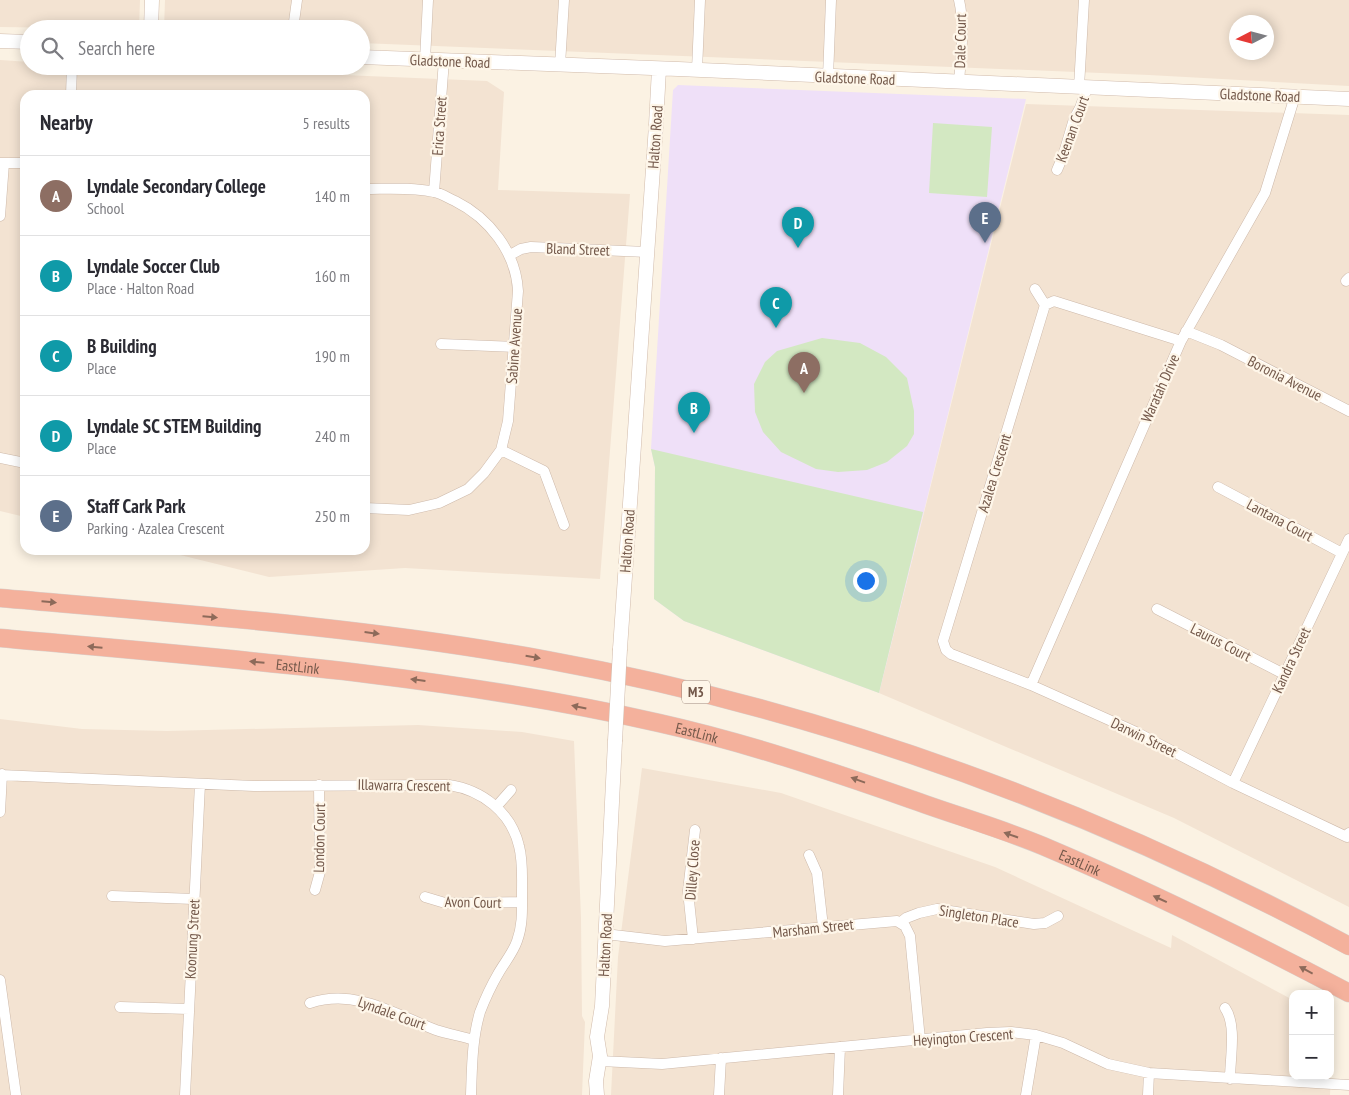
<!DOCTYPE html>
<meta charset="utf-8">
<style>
body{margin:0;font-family:"PT Sans Narrow",sans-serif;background:#f2f2f3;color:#2b2b33}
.controls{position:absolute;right:15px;bottom:15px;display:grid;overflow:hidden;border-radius:10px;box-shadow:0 2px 12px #0003}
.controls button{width:45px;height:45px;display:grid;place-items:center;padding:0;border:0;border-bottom:1px solid #e1e1e2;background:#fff;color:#2b2b33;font:25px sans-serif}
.compass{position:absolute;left:1229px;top:15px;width:45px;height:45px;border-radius:50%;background:#fff;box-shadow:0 2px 12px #0003;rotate:264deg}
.you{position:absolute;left:865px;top:580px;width:18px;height:18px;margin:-12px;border:4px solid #fff;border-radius:50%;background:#1a73e8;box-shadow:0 0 0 8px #1a73e833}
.badge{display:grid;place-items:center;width:32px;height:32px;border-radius:50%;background:#e26a4c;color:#fff;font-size:16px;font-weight:700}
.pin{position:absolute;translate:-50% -41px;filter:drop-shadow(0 1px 2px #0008)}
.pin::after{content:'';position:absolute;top:26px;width:18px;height:15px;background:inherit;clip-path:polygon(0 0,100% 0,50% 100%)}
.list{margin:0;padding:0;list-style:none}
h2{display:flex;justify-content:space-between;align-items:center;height:65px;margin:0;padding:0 20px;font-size:21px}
h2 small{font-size:16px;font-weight:400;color:#7c7c81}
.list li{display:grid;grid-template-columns:32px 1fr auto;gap:15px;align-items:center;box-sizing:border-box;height:80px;padding:0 20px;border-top:1px solid #e1e1e2}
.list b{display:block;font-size:19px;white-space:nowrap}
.list p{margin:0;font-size:16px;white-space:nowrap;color:#7c7c81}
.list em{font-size:16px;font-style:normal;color:#7c7c81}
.icon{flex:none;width:28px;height:28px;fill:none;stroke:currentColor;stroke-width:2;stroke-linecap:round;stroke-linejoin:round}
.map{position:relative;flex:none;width:1349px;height:1095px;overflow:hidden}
.search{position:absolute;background:#fff;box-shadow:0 2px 12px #0003;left:20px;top:20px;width:350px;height:55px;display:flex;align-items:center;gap:12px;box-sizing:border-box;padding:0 18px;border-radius:28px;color:#7c7c81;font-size:19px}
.panel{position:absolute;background:#fff;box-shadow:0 2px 12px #0003;left:20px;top:90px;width:350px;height:465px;border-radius:15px}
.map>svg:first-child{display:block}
</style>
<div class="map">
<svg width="1349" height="1095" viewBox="0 0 1349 1095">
<rect width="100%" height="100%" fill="#fbf2e3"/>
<!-- residential -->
<path fill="#f3e3d2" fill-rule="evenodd" d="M0 0H140L139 29 0 27Z
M165 0H1349V86L1149 75 361 43V29H164ZM1236 22H1266V52H1236Z
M0 60 29 62V66H125L487 81 504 92 498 190 630 194 600 579 405 568 269 577 160 550H365V95H25V517L0 511Z
M1026 104 1349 115V907L1174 818 879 693Z
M0 719 82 729 167 731 418 725 522 732 574 741 581 918 582 1016 585 1022 582 1095H0Z
M642 768 781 793 995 867 1171 948 1172 935 1293 1000V1076H1330V1020L1333 1021 1330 1095H611L618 957Z"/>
<!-- education -->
<path fill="#efe0f8" d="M678 85 1026 99 879 693 684 621 654 599 655 467 651 449 673 90Z"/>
<!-- green -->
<path fill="#d3e8c2" d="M933 123 992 127 987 197 929 193Z
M822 338 860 343 886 357 907 378 914 411V434L907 446 887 462 867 470 838 472 816 469 781 452 763 432 755 412 754 384 765 362 777 351Z
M651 449 923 512 879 693 684 621 654 599 655 467Z"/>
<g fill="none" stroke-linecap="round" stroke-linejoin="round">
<defs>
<path id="street" d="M959 0C965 26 961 55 959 82
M293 29 297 0
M425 60 428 0
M560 65 564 0
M697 70 700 0
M828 77 831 0
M1079 87 1084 0
M71 95 72 66
M0 163H25
M1057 170 1063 156 1074 119 1080 108 1087 88
M365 189C387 189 412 187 434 192 441 193 448 198 455 201 489 218 516 252 518 291L508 421 501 450 484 473 468 489 439 503 409 510 365 508
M434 192 444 60
M0 216 4 163
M510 255 521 249 531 247 647 252
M1346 281 1349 278
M1035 289 1045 305
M1186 331 1221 345 1349 411
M1181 341 1054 301 1045 305 943 641 946 650 951 654 1031 685 1136 732 1233 783 1347 837 1349 833
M441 344 514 347
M501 450 544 471 564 525
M0 458 25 463
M1218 487 1342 553
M1157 609 1284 674
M1031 685 1181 341 1265 193 1295 96
M0 775 254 786 449 785C482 790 511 812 519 846 523 861 522 877 522 892 522 909 523 925 517 941 513 953 504 963 498 974 491 986 485 999 480 1012 472 1039 472 1067 471 1095
M1233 783 1349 539
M496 807 511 790
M0 812 2 774
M809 855 817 873 823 927
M315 890 320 872 319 785
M112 896 194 899
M425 897 445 903 522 902
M901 922 906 918 919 913 937 909 1034 924 1045 923 1058 916
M605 934 665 941 897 921 905 926 910 936 920 1040
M693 939 688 891 695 830
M0 980 16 1095
M310 1003C356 988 394 1014 436 1030 448 1034 461 1036 474 1040
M120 1007 189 1009
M1225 1008C1237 1025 1230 1058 1230 1079
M600 1061 662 1064 987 1033 1011 1032 1036 1035 1063 1043 1108 1064 1149 1073 1349 1085
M185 1095 200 784
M719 1095 721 1058
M838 1095 840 1047
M1026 1095 1036 1035
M1148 1095 1149 1073"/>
<path id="secondary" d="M151 29 152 0
M0 41 29 42
M361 57 678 69 1349 99
M620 649 656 125 659 69
M597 1095 596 1081 600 1056 597 1037 602 1006 615 741"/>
<g id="highway">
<path d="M0 598C183 614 367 627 547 660 828 711 1098 811 1349 946"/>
<path id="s1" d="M0 638C221 658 442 674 659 723 744 742 827 770 910 799 954 815 1000 828 1043 846 1147 890 1249 940 1349 993"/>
</g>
</defs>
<!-- street casing -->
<use href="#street" stroke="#cdb9aa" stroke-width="11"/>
<!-- secondary casing -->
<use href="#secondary" stroke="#d1bbab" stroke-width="15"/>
<!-- highway casing -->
<use href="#highway" stroke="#d8d0cc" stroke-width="19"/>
<!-- street -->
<use href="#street" stroke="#fff" stroke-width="10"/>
<!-- secondary -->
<use href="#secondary" stroke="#fff" stroke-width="14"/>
<!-- highway -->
<use href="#highway" stroke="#f4b19c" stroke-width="18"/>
<defs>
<path id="secondary-bridge" d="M615 741 620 649"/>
</defs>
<!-- secondary-bridge casing -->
<use href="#secondary-bridge" stroke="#d1bbab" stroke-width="15" stroke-linecap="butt"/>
<!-- secondary-bridge -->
<use href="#secondary-bridge" stroke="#fff" stroke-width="14"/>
</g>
<!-- one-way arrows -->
<defs><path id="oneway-solid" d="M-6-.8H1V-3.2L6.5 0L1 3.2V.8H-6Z" transform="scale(1.25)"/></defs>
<g fill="#8d6a5a">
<use href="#oneway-solid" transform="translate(49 602) rotate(5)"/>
<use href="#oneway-solid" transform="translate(210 617) rotate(5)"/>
<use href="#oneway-solid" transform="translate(372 633) rotate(7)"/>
<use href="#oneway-solid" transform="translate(95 647) rotate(-175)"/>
<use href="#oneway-solid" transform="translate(533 657) rotate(10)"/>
<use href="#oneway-solid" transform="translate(257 662) rotate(-175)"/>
<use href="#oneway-solid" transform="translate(418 680) rotate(-173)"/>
<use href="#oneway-solid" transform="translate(579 707) rotate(-168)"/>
<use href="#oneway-solid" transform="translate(858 780) rotate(-160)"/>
<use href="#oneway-solid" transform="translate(1011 835) rotate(-161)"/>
<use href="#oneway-solid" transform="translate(1160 899) rotate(-155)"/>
<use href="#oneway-solid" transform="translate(1306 970) rotate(-152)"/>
</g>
<g text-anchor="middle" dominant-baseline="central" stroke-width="4.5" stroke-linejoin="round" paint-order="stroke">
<!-- shield labels -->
<rect fill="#fef6e9" stroke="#9d877a" stroke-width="1" x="682" y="680.5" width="28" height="23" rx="4"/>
<g font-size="14" font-weight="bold" fill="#73584a">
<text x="696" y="692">M3</text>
</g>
<!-- street labels -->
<g font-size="15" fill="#73584a" stroke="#fef6e9">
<text transform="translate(960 41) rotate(-89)">Dale Court</text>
<text transform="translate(450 61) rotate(2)">Gladstone Road</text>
<text transform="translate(855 78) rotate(2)">Gladstone Road</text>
<text transform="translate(1260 95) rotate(2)">Gladstone Road</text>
<text transform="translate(439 126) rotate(-86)">Erica Street</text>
<text transform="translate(1072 129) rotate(-70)">Keenan Court</text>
<text transform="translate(655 137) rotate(-86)">Halton Road</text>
<text transform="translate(578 249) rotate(2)">Bland Street</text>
<text transform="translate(514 346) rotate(-86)">Sabine Avenue</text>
<text transform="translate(1285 378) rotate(27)">Boronia Avenue</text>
<text transform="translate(1160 388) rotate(-66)">Waratah Drive</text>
<text transform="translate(994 473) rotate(-73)">Azalea Crescent</text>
<text transform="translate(1280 520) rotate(28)">Lantana Court</text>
<text transform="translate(627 541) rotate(-86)">Halton Road</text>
<text transform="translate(1221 642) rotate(27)">Laurus Court</text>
<text transform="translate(1291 660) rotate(-65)">Kandra Street</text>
<text stroke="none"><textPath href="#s1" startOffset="299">EastLink</textPath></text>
<text stroke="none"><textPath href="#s1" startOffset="704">EastLink</textPath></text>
<text transform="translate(1144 737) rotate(26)">Darwin Street</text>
<text transform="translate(404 785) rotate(1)">Illawarra Crescent</text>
<text transform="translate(319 838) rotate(-89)">London Court</text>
<text stroke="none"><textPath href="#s1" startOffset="1109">EastLink</textPath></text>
<text transform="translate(692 870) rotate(-86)">Dilley Close</text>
<text transform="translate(473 902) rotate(1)">Avon Court</text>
<text transform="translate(979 916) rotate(9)">Singleton Place</text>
<text transform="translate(813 928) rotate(-6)">Marsham Street</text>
<text transform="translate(192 939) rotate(-87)">Koonung Street</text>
<text transform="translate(605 945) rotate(-87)">Halton Road</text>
<text transform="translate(392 1013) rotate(20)">Lyndale Court</text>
<text transform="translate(963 1037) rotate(-4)">Heyington Crescent</text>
</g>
</g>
</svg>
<div class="controls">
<button>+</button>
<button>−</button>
</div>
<svg class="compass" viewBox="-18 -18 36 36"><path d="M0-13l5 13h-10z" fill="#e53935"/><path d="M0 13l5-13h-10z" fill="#7c7c81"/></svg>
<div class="you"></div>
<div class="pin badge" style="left:804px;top:393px;background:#8d6e63">A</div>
<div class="pin badge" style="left:694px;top:433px;background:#0f9aa8">B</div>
<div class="pin badge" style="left:776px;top:328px;background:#0f9aa8">C</div>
<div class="pin badge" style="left:798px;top:248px;background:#0f9aa8">D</div>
<div class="pin badge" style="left:985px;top:243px;background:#5c6f8a">E</div>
<div class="search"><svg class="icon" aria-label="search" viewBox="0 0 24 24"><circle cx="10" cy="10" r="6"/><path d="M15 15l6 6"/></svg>Search here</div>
<section class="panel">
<h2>Nearby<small>5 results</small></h2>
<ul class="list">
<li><span class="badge" style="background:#8d6e63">A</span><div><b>Lyndale Secondary College</b><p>School</p></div><em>140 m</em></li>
<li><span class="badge" style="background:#0f9aa8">B</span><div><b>Lyndale Soccer Club</b><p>Place · Halton Road</p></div><em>160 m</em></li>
<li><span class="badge" style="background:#0f9aa8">C</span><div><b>B Building</b><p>Place</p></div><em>190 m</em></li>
<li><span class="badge" style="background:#0f9aa8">D</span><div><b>Lyndale SC STEM Building</b><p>Place</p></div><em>240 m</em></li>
<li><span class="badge" style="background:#5c6f8a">E</span><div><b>Staff Cark Park</b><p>Parking · Azalea Crescent</p></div><em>250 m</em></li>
</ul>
</section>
</div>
